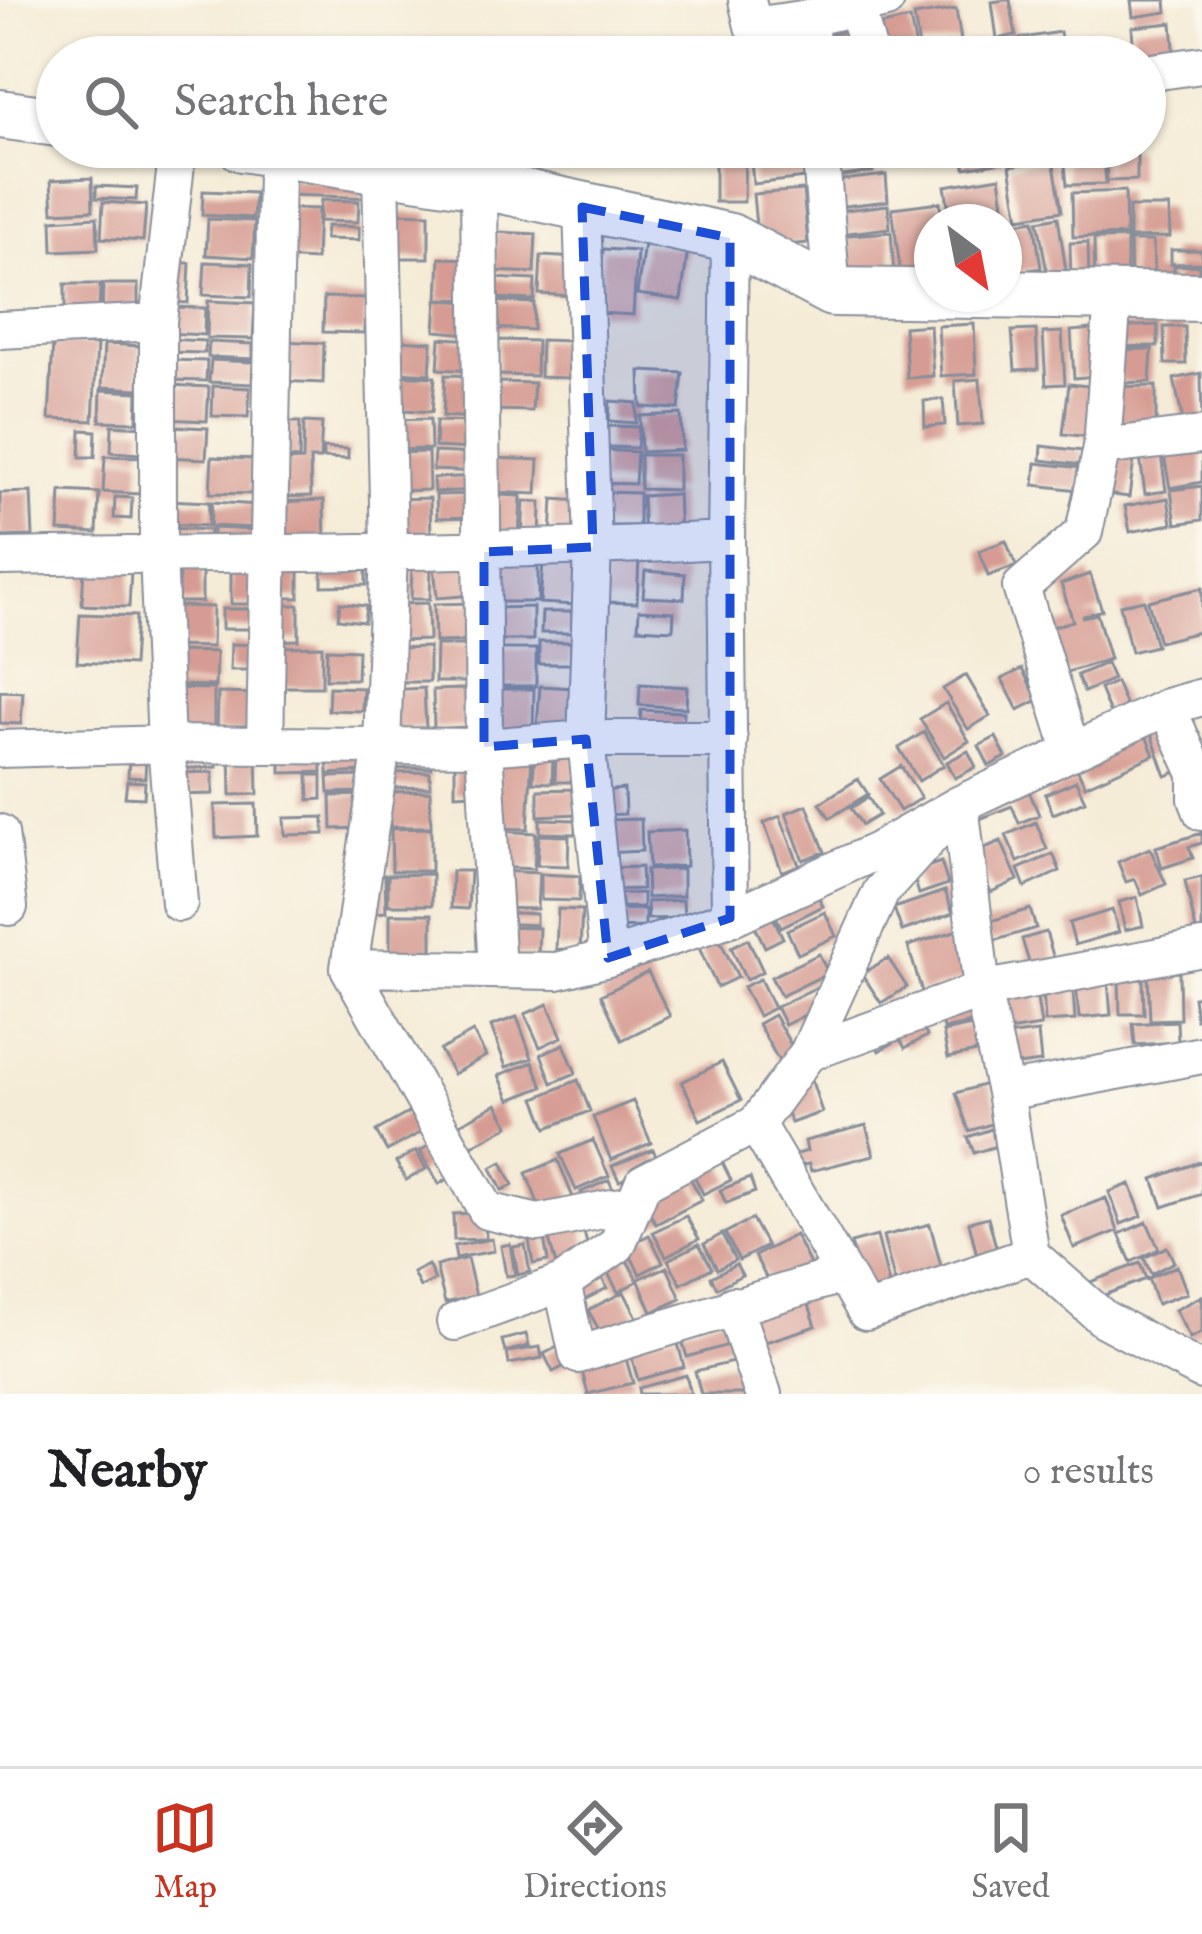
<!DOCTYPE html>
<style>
body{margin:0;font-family:"IM FELL English",serif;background:#f2f2f2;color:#202124}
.compass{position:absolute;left:914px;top:204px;width:108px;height:108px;border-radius:50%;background:#fff;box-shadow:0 3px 9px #0004;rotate:148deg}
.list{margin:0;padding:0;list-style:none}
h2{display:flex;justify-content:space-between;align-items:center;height:156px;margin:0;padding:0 48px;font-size:51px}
h2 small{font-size:39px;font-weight:400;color:#757577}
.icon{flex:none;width:66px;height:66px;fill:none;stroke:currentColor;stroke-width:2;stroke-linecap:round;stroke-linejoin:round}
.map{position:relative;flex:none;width:1202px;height:1394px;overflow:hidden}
.search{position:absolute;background:#fff;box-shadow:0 3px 9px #0004;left:36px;right:36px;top:36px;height:132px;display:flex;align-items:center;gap:30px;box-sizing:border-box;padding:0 42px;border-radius:66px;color:#757577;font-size:45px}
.sheet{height:372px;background:#fff}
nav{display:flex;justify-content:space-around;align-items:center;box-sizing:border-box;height:168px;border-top:3px solid #e0e0e0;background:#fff;font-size:33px;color:#757577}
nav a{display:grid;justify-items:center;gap:6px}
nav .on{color:#c8321e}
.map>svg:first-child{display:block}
</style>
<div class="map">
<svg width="1202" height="1394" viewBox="0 0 1202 1394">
<rect width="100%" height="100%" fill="#fbf7ec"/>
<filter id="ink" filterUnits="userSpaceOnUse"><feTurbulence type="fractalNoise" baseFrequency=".00833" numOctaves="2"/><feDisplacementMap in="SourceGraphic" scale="24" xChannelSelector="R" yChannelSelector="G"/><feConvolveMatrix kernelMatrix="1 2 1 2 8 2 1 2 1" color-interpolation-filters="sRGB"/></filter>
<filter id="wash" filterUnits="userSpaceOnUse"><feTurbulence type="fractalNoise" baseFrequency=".004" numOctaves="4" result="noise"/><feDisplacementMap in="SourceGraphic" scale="48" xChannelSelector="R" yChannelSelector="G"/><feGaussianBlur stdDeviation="2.7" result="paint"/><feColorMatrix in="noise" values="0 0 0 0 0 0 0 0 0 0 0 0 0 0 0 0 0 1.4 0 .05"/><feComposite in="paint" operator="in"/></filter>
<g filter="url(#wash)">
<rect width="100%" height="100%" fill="#f5ecd7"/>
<g id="blocks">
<!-- building -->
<path fill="#d69c93" d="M1005 0H1010L1016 35 997 39 992 2Z
M1131 0H1166L1167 12 1133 17Z
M956 9 961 41 919 47 914 16Z
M910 19 917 53 874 57 868 28Z
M1172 23 1175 60 1134 57 1132 27Z
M855 29 861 57H820L816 38Z
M1060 32 1064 57H1026V53L975 57 974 46Z
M750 147H809L813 177 753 184Z
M824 147H870L873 172 828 178Z
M962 147H1001L1003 162 965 168Z
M1063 147H1103L1106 184 1067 185Z
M1137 149V180L1107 181 1106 150Z
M715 151H745L744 202H715Z
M1053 159 1062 211 1019 218 1010 166Z
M886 175 888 201 836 207 833 181Z
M1000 177 1006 218 951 222 945 186Z
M92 178 93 210 53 212 51 180Z
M289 179 378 182 377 198 289 195Z
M96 186 137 188 136 200 96 198Z
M803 190 808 243 758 248 753 194Z
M203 191 255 193 253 218 202 215Z
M1125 191 1126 235 1073 237 1072 193Z
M321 200 359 201 358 222 319 221Z
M103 202 146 205 143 241 101 238Z
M940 202 942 222H932V272L901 276 892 208Z
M888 205 890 228 831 235 828 212Z
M1129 207H1169L1170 237 1129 238Z
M281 208 318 209 316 260 279 258Z
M389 213 429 214V258H389Z
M97 217 98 249 53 251 52 220Z
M1058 217 1066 270 1047 273 1038 221Z
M208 219 255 221 253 258 206 255Z
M1034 220 1041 268 1018 272 1010 224Z
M1006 221 1014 269 1004 271V222Z
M326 226 359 227V240L325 239Z
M496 232 536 234 534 273 494 271Z
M891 232 894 275 837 279 834 236Z
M1127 238V291L1095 292 1094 239Z
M1130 241H1153L1154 272H1170V292L1131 290Z
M1088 242 1089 282 1071 283 1070 243Z
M644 244 688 249 681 300 637 294Z
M603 249 637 251 633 315 599 313Z
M1171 250H1202V263L1171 264Z
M541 256 578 258 576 296 539 294Z
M440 258 474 259 473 300 438 299Z
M205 262 252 264 251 297 203 295Z
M170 263H190L188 303 169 302Z
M1199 265V293L1174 294V266Z
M492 278 535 280 534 300 491 298Z
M65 284H100L99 321H65Z
M103 284H138V318H102Z
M324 297 366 298 365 333 323 332Z
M437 300 472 302 470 334 435 331Z
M208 301 255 303 253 339 207 338Z
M489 301 534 303 533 330 488 328Z
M167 307 205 308 204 335 166 333Z
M974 324 976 374 941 376 938 326Z
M930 325 933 376 907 378 904 327Z
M1158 325V346L1116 347V327Z
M1164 327H1185L1186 364H1165Z
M1093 329 1096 376 1074 378 1071 331Z
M1036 330 1038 369 1015 370 1012 331Z
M1062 332 1065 384 1046 385 1043 333Z
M440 338 477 340 475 371 438 369Z
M164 339 205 341V353L163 352Z
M399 340 432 342 430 374 397 372Z
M499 340 537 341 536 376 497 375Z
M541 340 571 341 569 378 540 377Z
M280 341 324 343 323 383 278 381Z
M209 342 253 344V359L208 357Z
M53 343 97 345 93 421 49 419Z
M104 344 141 346 139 389 102 387Z
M1152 349 1150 382 1118 383 1116 350Z
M166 360 207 361 206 381 165 380Z
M211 360 253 362 252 384 209 382Z
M640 371 683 373 679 409 641 407Z
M1201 373 1202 427 1185 431 1174 379Z
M392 375 435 377 432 412 390 409Z
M445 375 475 376 473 418 443 416Z
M980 379 983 424 958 426 955 381Z
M494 382 534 383 532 411 493 410Z
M1069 384 1097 387 1092 437 1063 434Z
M168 385 209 387 207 421 166 419Z
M213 386 250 388 248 417 212 416Z
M1156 386V436L1112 437 1111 387Z
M101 390 138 392 137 422 100 421Z
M943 399 945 425 925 427 924 401Z
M610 401 637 403 636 423 609 421Z
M681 414 682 450 641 452 640 416Z
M430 419 431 449 390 450V420Z
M436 421 472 422 471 449 435 447Z
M280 422H300L299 459 278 458Z
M304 422 322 423 320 459H310L311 496 281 497 280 461 303 460Z
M112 425 143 427 141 454 111 452Z
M168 426 208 428 206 459 167 457Z
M608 426 639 427 637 448 607 447Z
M81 430 96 431 95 457H80Z
M1042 446 1083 451 1082 465 1041 460Z
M323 448 348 449V459L323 458Z
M1202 448V482L1170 488 1164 455Z
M603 450 637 452 635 484 601 483Z
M428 452 429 490 391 491 390 453Z
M434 452 478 454V472L433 470Z
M1161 454 1166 491 1145 494 1140 457Z
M640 455H678V490L640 489Z
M105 456 141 457 139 494 103 492Z
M1103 456 1134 460 1129 497 1098 493Z
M212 457 253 459 251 494 210 493Z
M494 458 539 460 537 494 492 492Z
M1036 463 1082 468 1079 490 1034 485Z
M479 476V490L434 492 433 478Z
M1202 486V520L1176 524 1171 490Z
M61 491 99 493 97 533 59 531Z
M31 492 33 536 0 537V493Z
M602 492 639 493V526H601Z
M474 494 475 517 437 518 436 495Z
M678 494 680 537 644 539 642 496Z
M497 495 521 496 519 539 495 538Z
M115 497 132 498 131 519 114 518Z
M430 498 431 540 397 542 396 499Z
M1168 498 1172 524 1130 532 1125 506Z
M553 499 579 501 577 538 551 537Z
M166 500 209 502 208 526 165 524Z
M324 500 325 544 279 545V502Z
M524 501 541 502 540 540H522Z
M212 502 258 505 257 528 210 526Z
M169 528 210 530 209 549 169 547Z
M213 528 256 530V545L213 543Z
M1006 541 1016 566 988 576 979 551Z
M605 556 639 558 637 603 603 602Z
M494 561H538V602H494Z
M473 562 475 595 437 598 434 566Z
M543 562 578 564 576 605 540 603Z
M412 563H431L430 599H411Z
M322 564 366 565V585L322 586Z
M179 567H202V602H178Z
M273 567H299V598H274Z
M84 568 131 571 129 607 82 605Z
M231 570 255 571 254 604H231Z
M645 571 685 574 684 599 643 597Z
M1090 574 1102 610 1081 617 1097 614 1110 659 1054 676 1041 630 1073 621 1061 584Z
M1202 588V631L1159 642 1148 601Z
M1144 600 1156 646 1131 652 1120 605Z
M340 603 366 606 364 622 338 619Z
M428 603 429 640 393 641 392 604Z
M475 603 476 641 435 642 434 604Z
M273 605H299V640L273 641Z
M174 606 213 607 212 647 173 646Z
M533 607V640H498L497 608Z
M222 609H257V629H222Z
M639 610 674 612 673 630 638 628Z
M542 612H572V633H541Z
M80 614 136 616 133 665 77 662Z
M539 642H571V664H539Z
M231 644 259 645 258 670H230Z
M436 645H471V682H435Z
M322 646V687H283L282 647Z
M429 647V682H394V648Z
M327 649 358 650 357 679H326Z
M495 649H536V686H495Z
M171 651 216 652 215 686 170 685Z
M1106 663 1113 679 1084 692 1077 675Z
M1022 669 1038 700 1018 710 1002 679Z
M966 675 990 716 968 729 943 689Z
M1116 682 1128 711 1112 718 1100 689Z
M640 684 687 687 686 708 639 705Z
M540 686 574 688 571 729 537 727Z
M329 687 363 688 362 711 328 710Z
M173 688 214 689V736H171Z
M424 688 426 728 392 730 389 690Z
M465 689 466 727 434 729 433 690Z
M497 689H534L533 730 496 729Z
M0 691 23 692 21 724 0 723Z
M218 693 258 694V733L217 732Z
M946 703 969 741 944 757 920 719Z
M641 710 684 712 683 728 640 725Z
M1140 722 1154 755 1085 786 1070 753Z
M1171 723 1187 768 1166 776 1150 731Z
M924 732 944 765 919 781 899 748Z
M996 737 1006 757 989 766 979 746Z
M455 749H473L474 793 455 794Z
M431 750 432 768 386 769V751Z
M499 750 532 751 528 829 496 828Z
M216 751 217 767 175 769V753Z
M968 751 976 767 955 778 947 762Z
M257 752 258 794 231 795 230 753Z
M362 753 363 772 328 774 327 754Z
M556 753H576V782H555Z
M321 755 322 772 281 773V757Z
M535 755H553L552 783 533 782Z
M129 756 146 757 145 778 128 777Z
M901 766 921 798 900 811 880 779Z
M213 772V794L174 795V773Z
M430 772V787L391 788V773Z
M308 775H322V799L309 800Z
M361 776V792L329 793 328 777Z
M858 779 868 794 830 818 820 803Z
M127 781 145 782 144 798 125 797Z
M1076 781 1085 801 1053 814 1045 794Z
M1026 784 1039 815 1019 823 1012 806 972 822 966 809Z
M577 789V814L538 816V790Z
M624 789 625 814 601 815 600 791Z
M430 791 431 827H390V792Z
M362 795 363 828 332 829 331 796Z
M868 797 879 815 862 825 851 808Z
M256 804 257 836 216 838 215 805Z
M807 805 825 852 803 860 786 813Z
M780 816 799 865 782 872 764 823Z
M324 817V834L285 835 284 818Z
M540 819 576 820V834L540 833Z
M641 819 642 851 604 853 603 820Z
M1036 822 1047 849 1018 862 1006 835Z
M431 828V871H392L391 829Z
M685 830 686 866 649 868 647 832Z
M496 831 536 833 534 869 494 867Z
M1202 833V843L1189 847 1193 858 1162 868 1156 847Z
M539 835 569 836 568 866 537 865Z
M1001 841 1018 880 991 892 973 853Z
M1150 848 1166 884 1142 895 1135 879 1126 882 1118 862Z
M1053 854 1060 871 1025 887 1018 869Z
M941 862 948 884 919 894 912 872Z
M641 867 642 889 611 890 610 868Z
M683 869V896L647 898 646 870Z
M452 871H470L468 909 451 908Z
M497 871 539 873 537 909 495 908Z
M432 874V905H388V875Z
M541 874 580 876 579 901 541 900Z
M372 875H385L386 912 373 913Z
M1202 877V933L1197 935 1185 881Z
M813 886 823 906 781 927 771 906Z
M945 891 953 913 902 931 894 908Z
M643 893V907L605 908V894Z
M1137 897 1143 926 1125 930 1119 902Z
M683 900 684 918 648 919 647 902Z
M558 909 582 910 580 950 556 949Z
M645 909V927L608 928V910Z
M1030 909 1036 928 990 942 984 923Z
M1112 910 1119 932 1075 945 1069 923Z
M498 912 536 914V925L497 923Z
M825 912 836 936 798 954 787 930Z
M771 913 783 938 765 947 753 922Z
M390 914H432V957L390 958Z
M504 927 539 928 538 956 503 954Z
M961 929 975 976 922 992 908 946Z
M1046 932 1057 969 1033 976 1022 939Z
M718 936 738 977 717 987 698 946Z
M748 939 763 971 746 980 731 947Z
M819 954 828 973 781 996 771 977Z
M888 958 907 987 881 1003 862 974Z
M648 972 670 1016 622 1040 601 995Z
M1179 972 1180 1019 1150 1020 1148 974Z
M760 979 774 1008 758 1016 743 987Z
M1143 979 1144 1014H1120L1119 980Z
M1108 982 1111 1015 1079 1018 1076 984Z
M815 988 824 1005 785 1025 776 1007Z
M1073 989 1075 1020 1045 1022 1043 990Z
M1036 992 1041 1026 1001 1032 997 998Z
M1202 996V1018L1196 1019 1193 997Z
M972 1002 976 1022 944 1029 939 1009Z
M548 1004 562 1037 540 1047 525 1014Z
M774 1015 799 1059 783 1068 758 1024Z
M517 1017 532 1058 506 1067 491 1026Z
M918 1019 927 1036 905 1048 900 1039 879 1051 875 1043Z
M1177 1021 1178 1042 1135 1045 1133 1024Z
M976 1025 981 1051 948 1058 943 1032Z
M473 1032 486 1056 453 1074 440 1050Z
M1038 1032 1041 1062 1009 1066 1005 1036Z
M564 1044 576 1073 552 1083 541 1054Z
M533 1062 543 1087 510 1100 499 1075Z
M722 1062 741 1100 700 1120 682 1082Z
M809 1072 822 1112 791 1123 786 1110Z
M578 1080 590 1111 547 1128 535 1098Z
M989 1083 1001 1121 969 1131 956 1093Z
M633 1101 651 1143 611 1160 593 1117Z
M497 1104 509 1126 470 1147 458 1125Z
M422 1105 434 1125 387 1151 376 1131Z
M866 1125 874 1155 811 1171 809 1164 798 1166 795 1155 807 1151 805 1141Z
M1000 1126 1006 1143 974 1153 968 1137Z
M440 1139 459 1172 439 1184 420 1151Z
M593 1140 609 1176 576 1190 560 1154Z
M653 1149 659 1163 619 1181 612 1166Z
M416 1151 426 1169 406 1180 396 1162Z
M718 1154 731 1180 703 1194 690 1167Z
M558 1160 576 1205 544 1218 526 1173Z
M1202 1161V1194L1163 1207 1153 1179Z
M502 1162 513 1185 502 1190 491 1168Z
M687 1172 702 1200 656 1224 641 1197Z
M750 1178 755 1192 726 1203 720 1190Z
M609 1180 616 1197 588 1208 581 1192Z
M1130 1184 1142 1216 1121 1224 1109 1192Z
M1106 1198 1118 1231 1074 1248 1061 1215Z
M485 1213 486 1239 454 1240 453 1214Z
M686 1216 699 1239 666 1256 653 1232Z
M988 1217 998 1254 978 1260 969 1222Z
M752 1219 767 1246 739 1260 725 1233Z
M1147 1222 1159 1249 1131 1262 1119 1234Z
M582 1224 590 1256 556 1265 547 1233Z
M930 1224 945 1282 898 1295 883 1236Z
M543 1233 548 1261 533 1264 528 1235Z
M722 1234 735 1260 717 1269 704 1244Z
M649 1235 663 1262 640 1274 626 1247Z
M795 1235 813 1270 773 1291 755 1256Z
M877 1236 891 1293 866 1300 851 1243Z
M492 1239 494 1251 456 1258 454 1246Z
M510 1244 515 1275 506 1276 501 1246Z
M699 1244 712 1268 681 1284 668 1260Z
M525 1245 530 1272 518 1275 513 1247Z
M1167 1247 1174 1262 1151 1274 1144 1258Z
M622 1251 638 1281 618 1292 602 1262Z
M467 1258 476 1296 445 1303 436 1266Z
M1140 1263 1146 1279 1097 1298 1090 1282Z
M736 1264 742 1275 717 1288 711 1277Z
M428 1265 435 1280 420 1287 413 1273Z
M1177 1266 1187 1293 1157 1304 1148 1278Z
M667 1267 681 1299 652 1312 638 1279Z
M600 1274 607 1288 584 1300 577 1286Z
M803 1287 816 1326 756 1345 744 1306Z
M624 1292 639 1321 604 1339 588 1310Z
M1202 1296V1332L1190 1338 1175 1310Z
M723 1316 732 1344 687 1357 679 1330Z
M675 1332 684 1367 638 1380 628 1344Z
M526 1334 529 1346 505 1352 502 1340Z
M563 1344 572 1362 553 1372 544 1354Z
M540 1347 542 1358 509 1364 507 1352Z
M623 1348 633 1383 588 1394 579 1360Z
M737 1361 745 1394H701L695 1371Z
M686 1375 691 1394H640L639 1388Z"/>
</g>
</g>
<g filter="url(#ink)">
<use href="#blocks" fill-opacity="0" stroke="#888e9a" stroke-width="3"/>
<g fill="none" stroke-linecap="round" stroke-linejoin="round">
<defs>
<path id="minor" d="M747 0 753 26 809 18 812 57
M854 0 870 57
M809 18 886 0
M1145 73 1202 65
M178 147 158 322V554L166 744 179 903
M820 147 832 292
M381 169 389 551 382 746 349 968 557 971 608 958 730 918 877 851 960 804 982 990 1005 1092 1031 1255 1104 1319 1202 1371
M479 184 484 747 497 970
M582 207 593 547 586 739 608 958
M730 238 726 540 730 918
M0 330 158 322
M1102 447 1202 435
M0 557C242 553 484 553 726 540
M1167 707 1197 774V799L1202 812
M265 745 276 171
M0 749 166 744 484 747 586 739H729
M1072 752 1021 587 1084 532 1102 447 1113 296
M0 833 9 907
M349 968 487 1211 538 1223 632 1204
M808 1053 982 990 1202 948
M1005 1092 1202 1055
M756 1124 866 1312 1031 1255
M562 1283 578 1355 844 1274
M733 1305 763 1394
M455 1322 562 1283 617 1245 643 1183 756 1124 808 1053 881 892 960 804 1167 707 1202 697"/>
<path id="major" d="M0 114 57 122
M242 147 479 184 730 238 832 292 1202 297"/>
</defs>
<!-- minor casing -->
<use href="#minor" stroke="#888e9a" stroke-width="40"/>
<!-- major casing -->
<use href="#major" stroke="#888e9a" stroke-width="52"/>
<!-- minor -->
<use href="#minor" stroke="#fff" stroke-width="36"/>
<!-- major -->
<use href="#major" stroke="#fff" stroke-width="48"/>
</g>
</g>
<!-- marked area -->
<path fill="#1d4ed8" fill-opacity="0.2" stroke="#1d4ed8" stroke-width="9" stroke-dasharray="24 15" stroke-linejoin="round" d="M582 207 730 238V918L608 958 586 739 484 747V552L593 547Z"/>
</svg>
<svg class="compass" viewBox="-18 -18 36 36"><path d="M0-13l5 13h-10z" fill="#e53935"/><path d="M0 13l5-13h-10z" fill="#757577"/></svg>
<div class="search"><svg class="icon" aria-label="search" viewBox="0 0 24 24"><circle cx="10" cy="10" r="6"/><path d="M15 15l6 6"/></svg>Search here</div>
</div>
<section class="sheet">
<h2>Nearby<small>0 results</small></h2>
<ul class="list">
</ul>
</section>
<nav>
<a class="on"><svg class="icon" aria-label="map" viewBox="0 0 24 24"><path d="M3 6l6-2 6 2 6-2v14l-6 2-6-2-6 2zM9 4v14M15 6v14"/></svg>Map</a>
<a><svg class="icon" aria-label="directions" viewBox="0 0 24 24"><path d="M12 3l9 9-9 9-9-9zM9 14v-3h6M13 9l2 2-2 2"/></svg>Directions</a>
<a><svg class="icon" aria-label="saved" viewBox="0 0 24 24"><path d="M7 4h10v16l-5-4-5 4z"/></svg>Saved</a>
</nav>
